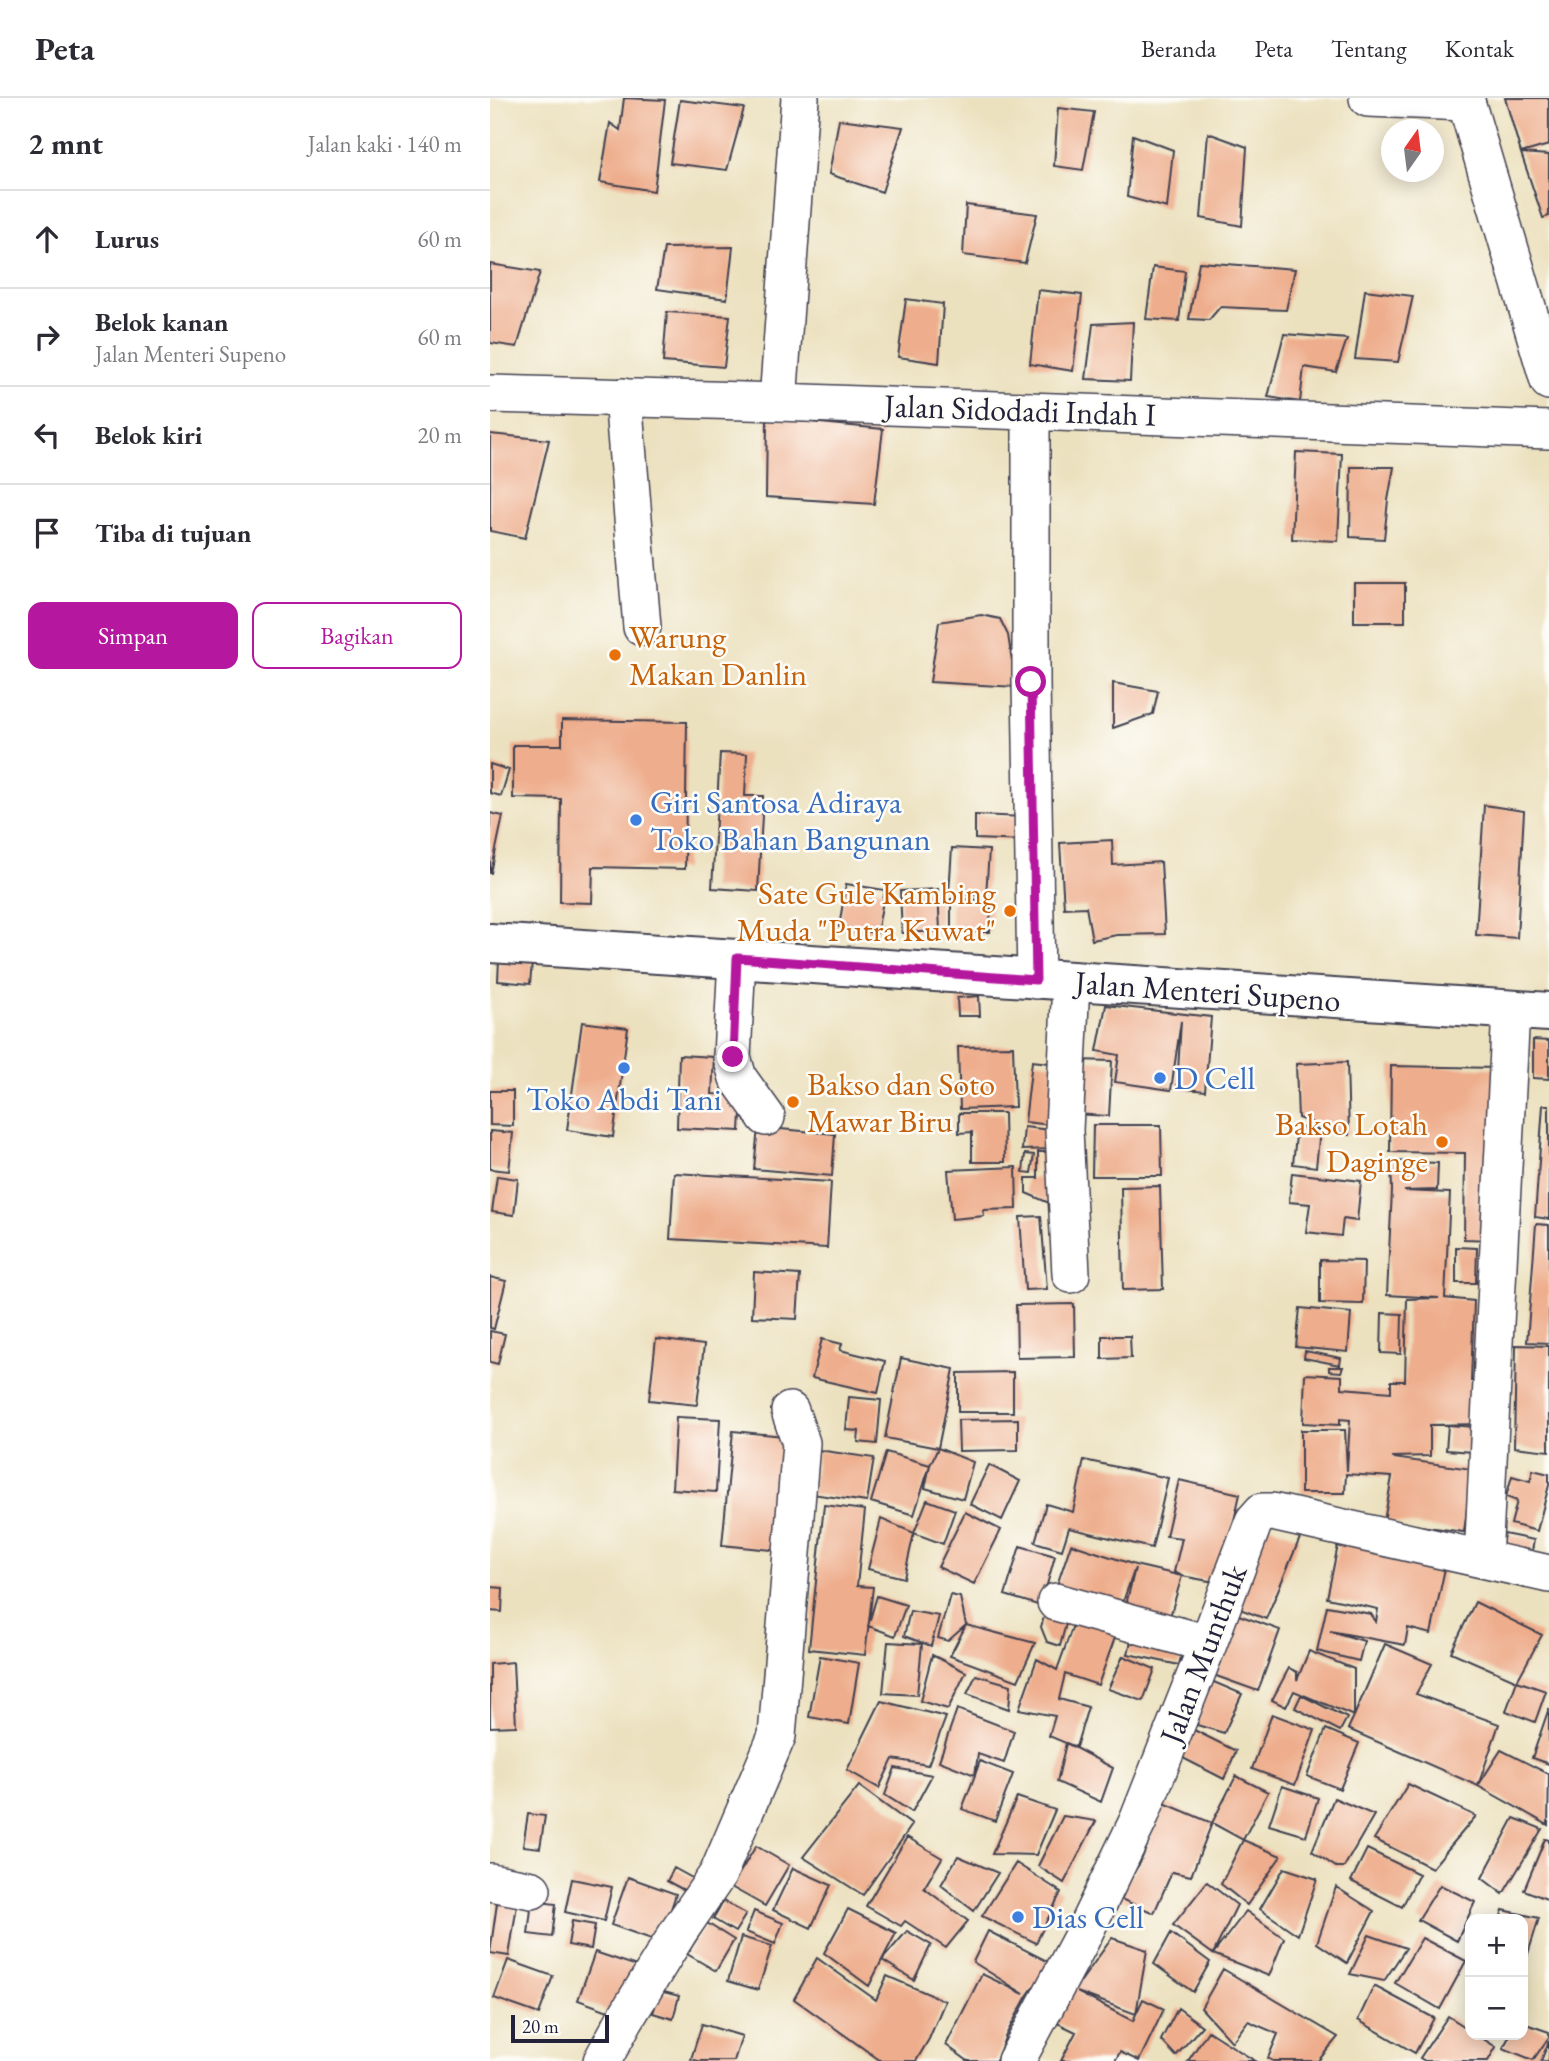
<!DOCTYPE html>
<html lang="id">
<meta charset="utf-8">
<style>
body{margin:0;font-family:"EB Garamond",serif;background:#f2f2f3;color:#2b2b33}
.controls{position:absolute;right:21px;bottom:21px;display:grid;overflow:hidden;border-radius:14px;box-shadow:0 4px 18px #0003}
.controls button{width:63px;height:63px;display:grid;place-items:center;padding:0;border:0;border-bottom:2px solid #e1e1e2;background:#fff;color:#2b2b33;font:35px sans-serif}
.compass{position:absolute;left:891px;top:21px;width:63px;height:63px;border-radius:50%;background:#fff;box-shadow:0 4px 18px #0003;rotate:14deg}
.scale{position:absolute;left:21px;bottom:18px;width:98px;box-sizing:border-box;padding-left:7px;border:4px solid #22223b;border-top:0;font-size:19px;line-height:24px;white-space:nowrap;color:#22223b;-webkit-text-stroke:5px #fdfcf7;paint-order:stroke}
.stop{position:absolute;width:21px;height:21px;margin:-16px;border:5px solid #b5179e;border-radius:50%;background:#fff}
.stop.end{background:#b5179e;border-color:#fff;box-shadow:0 2px 7px #0008}
.list{margin:0;padding:0;list-style:none}
h2{display:flex;justify-content:space-between;align-items:center;height:91px;margin:0;padding:0 28px;font-size:30px}
h2 small{font-size:23px;font-weight:400;color:#7c7c81}
.list li{display:grid;grid-template-columns:46px 1fr auto;gap:21px;align-items:center;box-sizing:border-box;height:98px;padding:0 28px;border-top:2px solid #e1e1e2}
.list b{display:block;font-size:26px;white-space:nowrap}
.list p{margin:0;font-size:23px;white-space:nowrap;color:#7c7c81}
.list em{font-size:23px;font-style:normal;color:#7c7c81}
.actions{display:flex;gap:14px;padding:21px 28px}
.actions a{flex:1;padding:16px 0;border:2px solid #b5179e;border-radius:14px;text-align:center;font-size:24px;color:#b5179e}
.actions .main{background:#b5179e;color:#fff}
.icon{flex:none;width:38px;height:38px;fill:none;stroke:currentColor;stroke-width:2;stroke-linecap:round;stroke-linejoin:round}
.map{position:relative;flex:none;width:1059px;height:1963px;overflow:hidden}
header{display:flex;align-items:center;gap:42px;box-sizing:border-box;height:98px;padding:0 35px;background:#fff;border-bottom:2px solid #e1e1e2}
header strong{font-size:33px}
nav{display:flex;gap:38px;margin-inline-start:auto;font-size:24px}
main{display:flex}
aside{flex:1;background:#fff}
.map>svg:first-child{display:block}
</style>
<header>
<strong>Peta</strong>
<nav><a>Beranda</a><a>Peta</a><a>Tentang</a><a>Kontak</a></nav>
</header>
<main>
<aside>
<h2>2 mnt<small>Jalan kaki · 140 m</small></h2>
<ul class="list">
<li><svg class="icon" aria-label="ahead" viewBox="0 0 24 24"><path d="M12 20V5M6 11l6-6 6 6"/></svg><div><b>Lurus</b></div><em>60 m</em></li>
<li><svg class="icon" aria-label="right" viewBox="0 0 24 24"><path d="M7 20v-9h11M14 6l5 5-5 5"/></svg><div><b>Belok kanan</b><p>Jalan Menteri Supeno</p></div><em>60 m</em></li>
<li><svg class="icon" aria-label="left" viewBox="0 0 24 24"><path d="M17 20v-9H6M10 6l-5 5 5 5"/></svg><div><b>Belok kiri</b></div><em>20 m</em></li>
<li><svg class="icon" aria-label="arrive" viewBox="0 0 24 24"><path d="M6 21V4h12l-3 4 3 4H6"/></svg><div><b>Tiba di tujuan</b></div></li>
</ul>
<div class="actions"><a class="main">Simpan</a><a>Bagikan</a></div>
</aside>
<div class="map">
<svg width="1059" height="1963" viewBox="0 0 1059 1963">
<rect width="100%" height="100%" fill="#fdfcf7"/>
<filter id="ink" filterUnits="userSpaceOnUse"><feTurbulence type="fractalNoise" baseFrequency=".0143" numOctaves="2"/><feDisplacementMap in="SourceGraphic" scale="14" xChannelSelector="R" yChannelSelector="G"/><feConvolveMatrix kernelMatrix="1 2 1 2 8 2 1 2 1" color-interpolation-filters="sRGB"/></filter>
<filter id="wash" filterUnits="userSpaceOnUse"><feTurbulence type="fractalNoise" baseFrequency=".00686" numOctaves="4" result="noise"/><feDisplacementMap in="SourceGraphic" scale="28" xChannelSelector="R" yChannelSelector="G"/><feGaussianBlur stdDeviation="1.57" result="paint"/><feColorMatrix in="noise" values="0 0 0 0 0 0 0 0 0 0 0 0 0 0 0 0 0 1.4 0 .05"/><feComposite in="paint" operator="in"/></filter>
<g filter="url(#wash)">
<rect width="100%" height="100%" fill="#ece1bf"/>
<g id="blocks">
<!-- building -->
<path fill="#eead8c" fill-rule="evenodd" d="M134 0 175 2 164 93 110 84 120 25 130 32Z
M1015 0H1059V47L1031 55Z
M190 2 254 10 237 72 180 65Z
M568 10 604 14 593 72 564 68Z
M349 21 413 29 392 94 339 76Z
M718 35 757 49 752 128 711 120Z
M643 37 683 52 677 110 637 99Z
M1031 55 1059 57V118L1053 120Z
M476 107 547 116 535 165 473 157Z
M243 149 237 201 167 191 174 150Z
M709 164 805 171 796 212 730 209 719 222 699 221Z
M0 166 50 174 27 249 0 245Z
M663 169 695 173 689 223 656 221Z
M548 192 592 197 583 273 540 266Z
M875 192 923 198 908 264 865 261Z
M416 201 453 206 449 265 408 259Z
M177 214 240 218 234 269 173 264Z
M643 224 640 283 596 281 603 226Z
M794 236 857 241 846 274 814 269 810 304 778 299Z
M277 320 393 331 384 406 276 399Z
M0 336 59 342 35 440 0 433Z
M806 354 852 356 848 443 802 441Z
M861 369H904L898 402 894 441 860 439Z
M864 485H915V524H864Z
M491 517 510 521 518 537 526 589 440 584 449 524Z
M623 585 668 593 663 616 623 630Z
M72 622 197 624 195 771 103 769 102 805 70 804 71 701 23 700V647H72Z
M230 655 257 656 255 698H273L268 793 222 790Z
M0 666 19 672 11 698 0 695Z
M994 707 1034 713 1027 840 986 837Z
M0 715 13 718 1 775H0Z
M485 717 537 719 536 743 485 741Z
M622 742 623 767 671 764 675 836 627 837 602 842 596 809 574 810 570 745Z
M462 750 499 752 496 798 459 795Z
M356 786 395 792 387 835 349 829Z
M448 791 450 833 412 835 410 793Z
M461 801 501 802 500 834H461Z
M9 861 42 864 40 886 8 883Z
M489 898 490 918H468L467 900Z
M616 907 721 919 715 993 687 990 691 923 681 992 625 984 629 957 607 953Z
M92 924 138 930 123 1039 77 1032Z
M1043 942 1059 943V981L1043 980Z
M523 948 525 1009 470 1011 468 949Z
M189 957 224 959 222 996 252 997 250 1033 187 1030Z
M586 962 622 963 619 1018 584 1016Z
M542 963 568 966 561 1027 535 1024Z
M857 964 859 1037 808 1020 806 966Z
M901 968 1008 970 1003 1142 974 1141 975 1055 900 1054Z
M0 993H23V1028L0 1027Z
M1053 1007H1059V1121L1045 1119Z
M469 1015H514L515 1064H482V1034L469 1035Z
M603 1027H671L672 1078H602Z
M268 1029 345 1036 342 1078 264 1071Z
M534 1029 560 1032 561 1051 532 1052Z
M807 1029 830 1032 826 1069 803 1066Z
M0 1033 23 1035 19 1073 0 1071Z
M548 1054H566V1108L536 1095V1080H548Z
M535 1056 544 1057 541 1075 533 1074Z
M901 1063 948 1065 947 1092 914 1093 960 1095 955 1200 984 1203 981 1283H991V1326L940 1327V1358L903 1359V1360L982 1371 974 1434 894 1423 902 1379 856 1376 855 1395H811V1332H855L857 1373 860 1322 850 1321V1327L813 1325 815 1276 852 1278V1290L901 1294V1283H915L917 1201 949 1200 897 1197 902 1092Z
M526 1069 527 1111 493 1112 494 1118 462 1121 458 1072Z
M184 1075 341 1084 337 1150 180 1141Z
M802 1075 871 1083 867 1123 853 1121 851 1138 816 1134 820 1106 799 1104Z
M7 1078 28 1081 24 1117 2 1114Z
M670 1088 673 1191 633 1192 631 1089Z
M551 1118 557 1191 535 1192 530 1119Z
M1046 1126 1059 1127V1245L1037 1244Z
M966 1149 987 1150 986 1185H966Z
M830 1162 874 1163 873 1206 830 1205Z
M264 1174 310 1177 307 1221 262 1219Z
M0 1179 16 1183 4 1231 0 1230Z
M584 1206 585 1259 527 1260 526 1207Z
M810 1210 861 1215 858 1254 806 1249Z
M892 1215 912 1216 911 1256 891 1255Z
M0 1233 15 1236 8 1266 0 1264Z
M612 1238H640L641 1260 612 1261Z
M166 1241 214 1247 207 1307 159 1302Z
M332 1241 352 1246 350 1252 395 1263 388 1295 322 1280Z
M1026 1247 1059 1248V1353L1024 1349Z
M815 1253 851 1260 850 1267 814 1260Z
M411 1260 464 1271 448 1350 395 1340Z
M839 1269H853L851 1274 839 1273Z
M523 1274V1314H468V1275Z
M359 1299 391 1302 387 1346 368 1344 369 1333 356 1332Z
M186 1319 230 1321 226 1394 182 1391Z
M528 1321V1352L469 1353 468 1322Z
M958 1327 999 1330 997 1355 956 1352Z
M243 1333 303 1339 292 1453 232 1447Z
M448 1350 483 1364 473 1401 435 1390 440 1367 424 1417 381 1404 396 1354 440 1367Z
M328 1352 384 1360 377 1404 322 1396Z
M594 1362 678 1380 662 1450 579 1430 572 1452 545 1444 556 1406 583 1414Z
M499 1367 530 1383 512 1422 480 1406Z
M1043 1372 1059 1376V1387L1047 1433 1021 1426 1027 1403 1016 1399 1022 1378 1040 1383Z
M689 1382 750 1396 730 1485 692 1478 684 1474 692 1440 676 1438Z
M437 1402 465 1412 453 1446 424 1435 414 1480 378 1471 391 1421 424 1435Z
M334 1407 375 1412 367 1488 383 1489 375 1557 319 1551Z
M475 1414 511 1432 484 1486 448 1469Z
M776 1426 810 1440 776 1521 742 1508Z
M851 1433 958 1456 941 1536 918 1530 915 1547 840 1533 874 1543 869 1563 827 1553 837 1508 881 1516 886 1524 888 1511 837 1500Z
M1014 1436 1044 1442 1041 1459 1011 1454Z
M581 1446 645 1467 692 1478 676 1532 633 1519 645 1470 628 1518 564 1496Z
M530 1448 565 1458 551 1508 515 1497Z
M0 1489 13 1490 12 1514 0 1513Z
M460 1497 470 1499 476 1527 458 1543 448 1540Z
M387 1498 416 1507 405 1538 378 1528Z
M985 1504 1052 1537 1027 1583 961 1554Z
M556 1512 578 1518 570 1548 557 1544 551 1529Z
M735 1512 790 1532 768 1593 718 1575Z
M420 1513 449 1518 441 1548 414 1538Z
M588 1513 629 1528 608 1587 575 1576 569 1601 598 1609 586 1649 576 1645 623 1670 611 1704 567 1684 576 1645 559 1638 565 1618 529 1611 547 1561 567 1572Z
M476 1527 545 1545 528 1583 460 1558Z
M644 1530 695 1542 689 1567 638 1556Z
M398 1544 432 1546 427 1597 393 1595Z
M895 1546 942 1566 926 1596 1009 1626 988 1688 858 1631 864 1618 804 1593 796 1609 782 1602 799 1570 807 1574V1582L819 1553 864 1571V1618Z
M442 1557 476 1574 458 1611 430 1603Z
M330 1558 369 1565 359 1626 319 1619Z
M633 1558 665 1571 653 1603 618 1591Z
M23 1564 26 1628 0 1629V1566Z
M486 1577 521 1587 519 1611 477 1596Z
M719 1582 752 1596 734 1635 707 1627Z
M1027 1583 1056 1593 1045 1624 1016 1613Z
M811 1597 857 1620 850 1633 805 1610Z
M391 1603 456 1619 438 1667 403 1661 389 1690 357 1672Z
M1059 1610V1666L1042 1660Z
M467 1611 524 1633 514 1665 488 1656 485 1677 490 1663 523 1676 505 1723 472 1711 485 1677 449 1663Z
M782 1616 825 1632 805 1687 762 1671Z
M700 1630 746 1653 734 1681 689 1658Z
M836 1631 869 1645 850 1691 817 1678Z
M1011 1652 1059 1676 1058 1727 988 1688Z
M405 1670 442 1677 422 1714 395 1697Z
M746 1678 778 1694 753 1742 722 1725Z
M918 1686 986 1718 942 1770 884 1741Z
M369 1688 422 1727 373 1797 313 1759Z
M792 1688 828 1700 816 1738 779 1727Z
M527 1699 565 1712 546 1757 502 1756Z
M844 1700 884 1717 854 1769H846L822 1753Z
M674 1705 722 1725 701 1778 682 1774 664 1815 626 1799 650 1765Z
M38 1716 55 1718 50 1750 33 1748Z
M573 1718 606 1723 574 1785 548 1768Z
M1024 1720 1052 1731 1013 1796 992 1780Z
M417 1739 452 1760 434 1790 478 1823 456 1850 415 1823 411 1828 376 1808Z
M1055 1741 1059 1742V1802L1034 1792Z
M753 1742 791 1758 757 1807 731 1786Z
M266 1748 299 1767 275 1808 241 1789Z
M877 1751 929 1776 912 1809 861 1783Z
M468 1758 508 1775 484 1813 451 1787Z
M526 1765 571 1794 546 1845 492 1818Z
M184 1770 211 1785 205 1798 177 1783Z
M303 1770 341 1787 321 1830 283 1812Z
M794 1770 827 1781 808 1837 770 1811Z
M138 1779 186 1796 170 1844 121 1827Z
M82 1781 122 1789 114 1823 75 1814Z
M717 1784 747 1807 723 1856 683 1827Z
M950 1787 985 1804 967 1843 928 1822Z
M846 1789 884 1813 857 1865 827 1845Z
M9 1791 29 1794 19 1858 0 1855Z
M42 1803 66 1806 62 1839 38 1836Z
M233 1803 256 1816 245 1834 223 1821Z
M358 1811 406 1835 392 1862 417 1833 441 1847 424 1882 392 1862 379 1888 334 1855Z
M1013 1812 1049 1820 1033 1872V1821H1010Z
M264 1813 293 1825 285 1846 256 1834Z
M756 1813 794 1840 779 1878 723 1856Z
M82 1823 105 1827 101 1851 78 1847Z
M217 1825 244 1842 226 1873 197 1856Z
M498 1833 561 1865 537 1898 516 1937 506 1963H478L456 1947 492 1876 534 1896 483 1864Z
M681 1835 720 1864 703 1894 664 1866Z
M879 1837 916 1850 894 1883 860 1876Z
M251 1839 282 1848 268 1892 238 1883Z
M622 1840 657 1852 646 1916 653 1901 674 1911 649 1963 630 1954 625 1963H571L586 1934 561 1922 584 1879 591 1883ZM587 1894 646 1916 643 1923Z
M932 1840 976 1863 950 1911 905 1885Z
M105 1854 147 1868 129 1917 88 1902Z
M327 1860 386 1902 397 1878 455 1903 439 1941 426 1963H391L304 1901Z
M18 1862 63 1878 49 1916 4 1900Z
M733 1871 848 1939 828 1963H783L778 1960 788 1936 758 1923 742 1944 711 1910Z
M884 1888 944 1920 925 1955 868 1922Z
M170 1893 189 1898 183 1921 163 1915Z
M688 1910 712 1928 686 1958 671 1942Z
M958 1918 980 1932V1937H987L1006 1949 998 1963H935L930 1960Z
M1033 1925 1059 1934V1939L1043 1962 1013 1950 1020 1937H1033Z
M212 1926 252 1938 244 1963H208L201 1961Z
M718 1933 765 1963H698Z
M1059 1943V1963H1051Z"/>
</g>
</g>
<g filter="url(#ink)">
<use href="#blocks" fill-opacity="0" stroke="#403f4f" stroke-width="2"/>
<g fill="none" stroke-linecap="round" stroke-linejoin="round">
<defs>
<path id="minor" d="M878 0 976 4
M975 0 1059 283
M0 296 288 304 1059 332
M133 299 152 529
M288 304 310 0
M541 313V584L546 882
M247 860 242 959 248 980 276 1019
M581 884 574 1032 581 1176
M993 1461 1021 912
M566 1504 718 1546
M0 1784 42 1792
M112 1963 135 1921 189 1833 228 1776 287 1638 311 1345 300 1313
M526 1963 591 1841 648 1723 718 1546 764 1423 772 1414H782L1059 1476"/>
<path id="major" d="M0 845 1059 914"/>
</defs>
<!-- minor casing -->
<use href="#minor" stroke="#403f4f" stroke-width="40"/>
<!-- major casing -->
<use href="#major" stroke="#403f4f" stroke-width="42"/>
<!-- minor -->
<use href="#minor" stroke="#fff" stroke-width="37"/>
<!-- major -->
<use href="#major" stroke="#fff" stroke-width="38"/>
</g>
</g>
<g fill="none" stroke-linecap="round" stroke-linejoin="round" filter="url(#ink)">
<!-- route -->
<path stroke="#b5179e" stroke-width="9" d="M243 959 247 860 546 882 541 584"/>
</g>
<!-- markers -->
<g fill="#e8710a" stroke="#fdfcf7" stroke-width="2.5">
<circle cx="125" cy="557" r="7"/>
<circle cx="520" cy="813" r="7"/>
<circle cx="303" cy="1004" r="7"/>
<circle cx="952" cy="1044" r="7"/>
</g>
<g fill="#3f7fe0" stroke="#fdfcf7" stroke-width="2.5">
<circle cx="146" cy="722" r="7"/>
<circle cx="134" cy="970" r="7"/>
<circle cx="670" cy="980" r="7"/>
<circle cx="528" cy="1819" r="7"/>
</g>
<g text-anchor="middle" dominant-baseline="central" stroke-width="5" stroke-linejoin="round" paint-order="stroke">
<!-- street labels -->
<g font-size="32" fill="#22223b" stroke="#fdfcf7">
<text transform="translate(530 312) rotate(2)">Jalan Sidodadi Indah I</text>
<text transform="translate(718 893) rotate(4)">Jalan Menteri Supeno</text>
<text transform="translate(713 1556) rotate(-69)">Jalan Munthuk</text>
</g>
<!-- food labels -->
<g font-size="32" fill="#c56008" stroke="#fdfcf7" text-anchor="start">
<text x="139" y="539">Warung<tspan x="139" dy="37">Makan Danlin</tspan></text>
<text x="506" y="795" text-anchor="end">Sate Gule Kambing<tspan x="506" dy="37">Muda "Putra Kuwat"</tspan></text>
<text x="317" y="986">Bakso dan Soto<tspan x="317" dy="37">Mawar Biru</tspan></text>
<text x="938" y="1026" text-anchor="end">Bakso Lotah<tspan x="938" dy="37">Daginge</tspan></text>
</g>
<!-- shop labels -->
<g font-size="32" fill="#366cbe" stroke="#fdfcf7" text-anchor="start">
<text x="160" y="704">Giri Santosa Adiraya<tspan x="160" dy="37">Toko Bahan Bangunan</tspan></text>
<text x="684" y="980">D Cell</text>
<text x="134" y="1001" text-anchor="middle">Toko Abdi Tani</text>
<text x="542" y="1819">Dias Cell</text>
</g>
</g>
</svg>
<div class="controls">
<button>+</button>
<button>−</button>
</div>
<svg class="compass" viewBox="-18 -18 36 36"><path d="M0-13l5 13h-10z" fill="#e53935"/><path d="M0 13l5-13h-10z" fill="#7c7c81"/></svg>
<div class="scale">20 m</div>
<div class="stop" style="left:541px;top:584px"></div>
<div class="stop end" style="left:243px;top:959px"></div>
</div>
</main>
